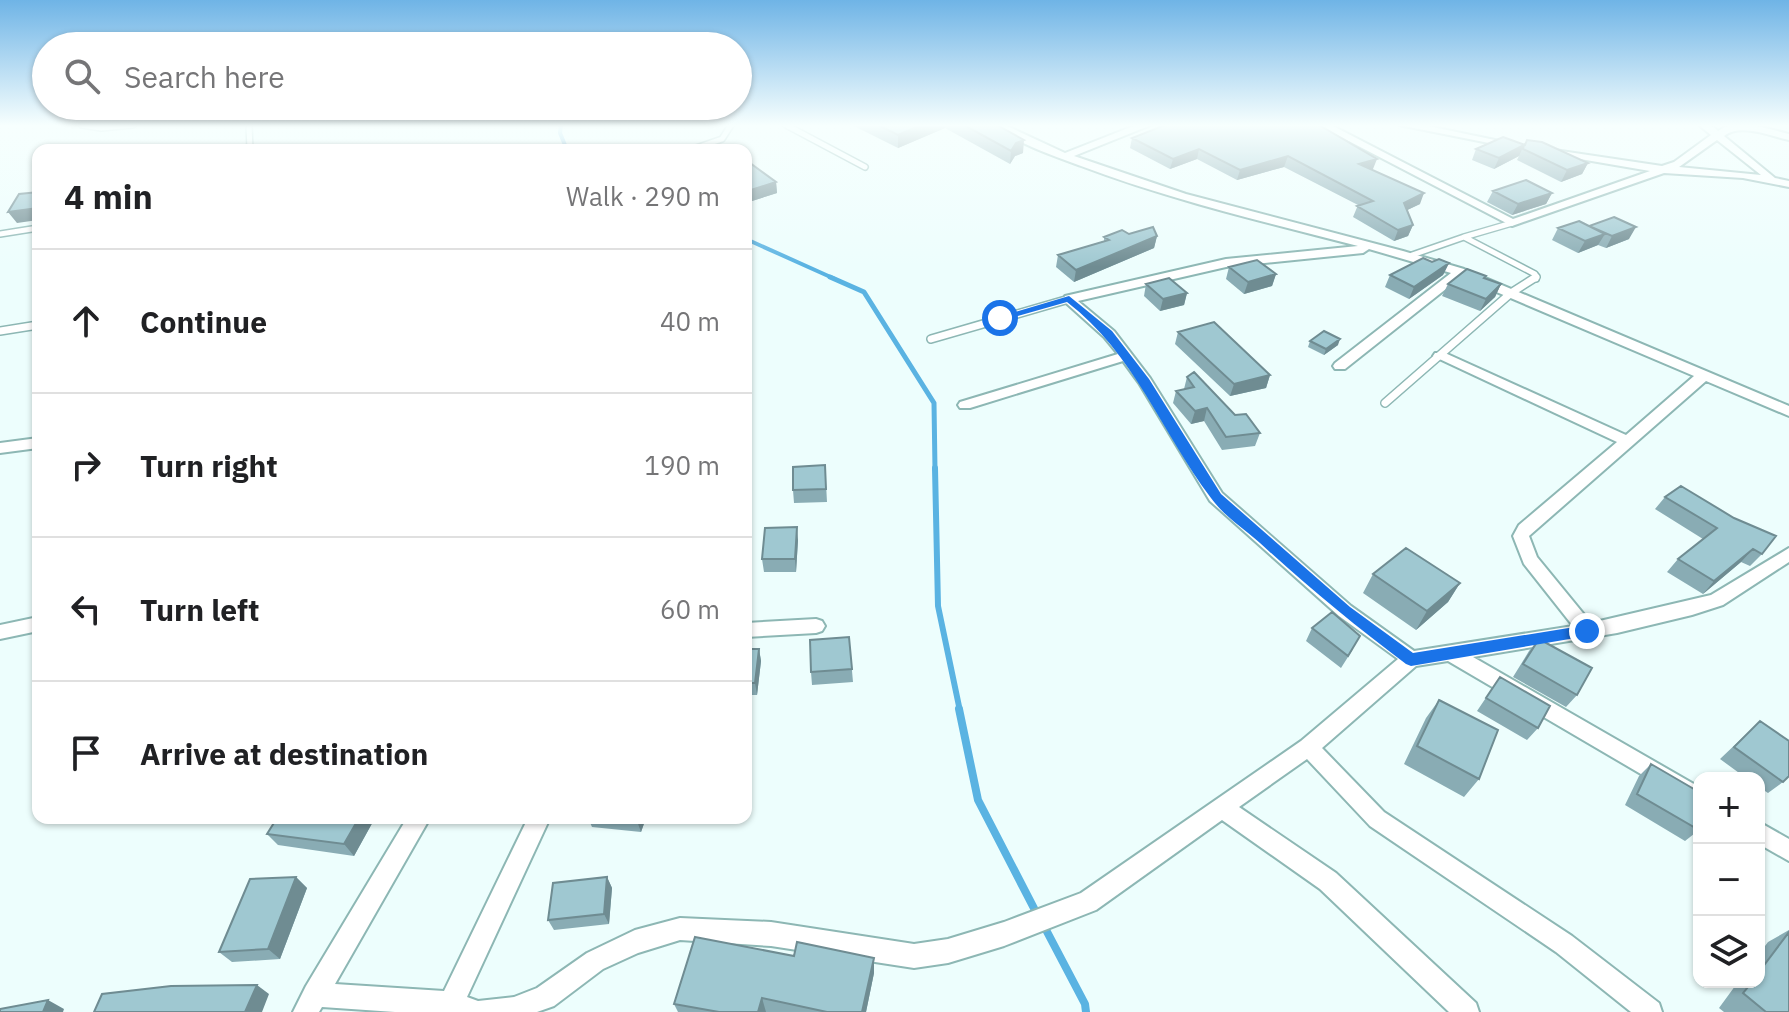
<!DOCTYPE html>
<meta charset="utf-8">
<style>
body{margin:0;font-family:"IBM Plex Sans",sans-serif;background:#f2f2f2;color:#202124}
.controls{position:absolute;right:24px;bottom:24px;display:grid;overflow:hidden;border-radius:16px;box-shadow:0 2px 6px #0004}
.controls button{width:72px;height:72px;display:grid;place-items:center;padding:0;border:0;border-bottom:2px solid #e0e0e0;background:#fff;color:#202124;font:40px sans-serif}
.stop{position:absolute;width:24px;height:24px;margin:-18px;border:6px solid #1a73e8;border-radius:50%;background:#fff}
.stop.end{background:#1a73e8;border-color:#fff;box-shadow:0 2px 8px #0008}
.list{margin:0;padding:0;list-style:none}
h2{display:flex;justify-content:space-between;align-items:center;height:104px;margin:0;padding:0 32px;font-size:34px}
h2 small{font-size:26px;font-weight:400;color:#757577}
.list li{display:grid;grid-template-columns:52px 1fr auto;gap:24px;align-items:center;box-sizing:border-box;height:144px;padding:0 32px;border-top:2px solid #e0e0e0}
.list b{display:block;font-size:30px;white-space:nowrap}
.list em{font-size:26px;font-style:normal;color:#757577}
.icon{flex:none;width:44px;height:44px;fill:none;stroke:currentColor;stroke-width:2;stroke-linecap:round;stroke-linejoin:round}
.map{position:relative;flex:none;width:1789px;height:1012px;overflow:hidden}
.search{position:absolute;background:#fff;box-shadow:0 2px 6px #0004;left:32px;top:32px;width:720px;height:88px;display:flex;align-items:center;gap:20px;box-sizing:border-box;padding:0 28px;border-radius:44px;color:#757577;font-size:30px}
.panel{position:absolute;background:#fff;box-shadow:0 2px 6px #0004;left:32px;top:144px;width:720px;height:680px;border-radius:16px}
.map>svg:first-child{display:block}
</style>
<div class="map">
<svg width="1789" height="1012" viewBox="0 0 1789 1012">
<rect width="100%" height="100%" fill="#edfefd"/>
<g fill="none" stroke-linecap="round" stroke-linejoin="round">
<!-- stream-far3 -->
<path stroke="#5ab3e2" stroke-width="4" d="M561 125 560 133 567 150
M746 239 835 279"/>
<!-- stream-far2 -->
<path stroke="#5ab3e2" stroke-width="5" d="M830 277 864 292 934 403 935 470"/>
<!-- stream-far1 -->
<path stroke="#5ab3e2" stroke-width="6" d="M935 468 938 606 960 711"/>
<!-- stream -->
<path stroke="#5ab3e2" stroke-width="8" d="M959 709 978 800 1038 916
M1044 926 1085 1004 1086 1012"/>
<defs>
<path id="service-far1" d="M82 125 101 128 133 125
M249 125 250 150
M786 125 865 167
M690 150 722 139 731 125
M1512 223 1464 237 1535 274 1536 279
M0 234 38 228
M1412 255 1464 237"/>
<path id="service" d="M0 331 38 325
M931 339 1069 299
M1385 403 1511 293 1536 277"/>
<path id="minor" d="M991 125H1005L1065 153 1136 125H1151L1074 156 1186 194 1403 251 1464 269 1789 406V416L1706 381 1529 536 1537 557 1591 623 1711 595 1789 548V562L1723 605 1692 615 1617 633 1473 657 1699 787V808L1448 661 1416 666 1322 748 1384 812 1572 936 1659 1003 1662 1012H1631L1556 952 1370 826 1307 759 1239 807 1336 873 1476 1003 1479 1012H1449L1320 889 1222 820 1096 910 1004 946 948 963 914 968 771 946 680 940 638 953 603 969 554 1006 537 1012H395L322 1007 319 1012H293L306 986 407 818H430L335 984 444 991 528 818H550L467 997 478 1001 514 997 537 988 587 953 635 930 680 918 771 922 914 944 948 939 1004 922 1081 893 1301 741 1398 659 1339 616 1210 501 1139 383 1123 361 970 408H960L958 405 960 402 1118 354 1104 337 1065 302V296L1226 259 1358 246C1265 222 1171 200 1081 166 1051 155 1017 143 991 125ZM1369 249 1451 273 1335 363 1333 366 1335 369H1345L1461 277 1694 376 1626 435 1445 353H1435L1433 356 1617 442 1519 525 1513 536 1524 564 1573 626 1414 651 1351 606 1222 493 1150 378 1114 331 1078 301 1226 267 1363 253Z
M1318 125H1331L1513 219 1650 171 1545 153 1541 152V148L1662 166 1674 162 1711 135 1699 125H1711L1718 131C1737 117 1768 129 1789 134V140C1770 136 1741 123 1724 136L1775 178 1789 181V187L1743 178 1664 173 1512 226ZM1717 140 1761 175 1679 167Z
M1399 125H1423L1519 145 1514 148Z
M38 438V448L0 453V443Z
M38 617V631L0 639V625Z
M816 619 822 621 825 626 822 631 816 633 746 637V623Z
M1759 822 1789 839V861L1759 844Z"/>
</defs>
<!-- service-far1 casing -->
<use href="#service-far1" stroke="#8db7b4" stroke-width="8"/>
<!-- service casing -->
<use href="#service" stroke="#8db7b4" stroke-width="10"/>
<!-- minor casing -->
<use href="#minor" stroke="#8db7b4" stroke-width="4"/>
<!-- service-far1 -->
<use href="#service-far1" stroke="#fff" stroke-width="5"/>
<!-- service -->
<use href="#service" stroke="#fff" stroke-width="7"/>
<!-- minor -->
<use href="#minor" fill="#fff" fill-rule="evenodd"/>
</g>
<!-- wall -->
<path fill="#89acb4" d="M852 125H997L1023 153 1015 156 1010 164 945 128 898 148Z
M1165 125 1373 169 1372 170 1420 204 1407 210 1413 225 1408 236 1394 241 1353 217 1358 205 1284 167 1237 180 1197 159 1170 169 1130 148 1132 138Z
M1525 145 1588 163 1582 174 1561 182 1517 160 1519 156 1494 169 1472 160 1476 149Z
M746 160 776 182 777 193 752 201 746 197Z
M1493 191 1552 193 1546 204 1512 215 1487 202Z
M1589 226 1629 239 1606 248 1598 245 1578 253 1552 240 1558 228Z
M1129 234 1157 236 1154 248 1074 282 1056 267 1058 255 1104 241V237Z
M1449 263 1443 275 1409 299 1385 287 1390 275Z
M1229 267 1276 274 1272 286 1244 294 1226 279Z
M1486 276 1485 278 1501 284 1495 297 1480 311 1442 296 1448 284Z
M1146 284 1187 293 1184 305 1160 311 1144 296Z
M1178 332 1270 375 1266 388 1230 396 1175 344Z
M1310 341 1338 345 1324 355 1308 347Z
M1187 377 1235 415 1260 433 1255 446 1222 450 1204 421 1191 424 1173 403 1176 391 1184 389Z
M825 465 827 502 794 503 793 490Z
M1665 497 1762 554 1750 566 1741 562 1703 594 1667 572 1678 559 1703 539 1655 509Z
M798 540 796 572H764L762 559Z
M1373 574 1460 583 1448 602 1416 630 1363 593Z
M1312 628 1353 649 1341 668 1306 641Z
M849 637 853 682 812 685 811 672Z
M1539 639 1577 695 1566 707 1513 677 1529 651Z
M746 649H759L761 661 757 695H746Z
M1500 677 1538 728 1527 740 1477 711Z
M1439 700 1479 779 1464 797 1404 764 1426 718Z
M1760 721 1783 782 1768 793 1759 787V778H1746L1720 759Z
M1651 764 1699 830 1685 841 1625 805 1639 776Z
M277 818H375L354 856 278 845 267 834Z
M588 818H646L641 832 592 827Z
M296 877 307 888 280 959 232 962 219 952Z
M607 877 612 888 609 924 554 930 548 920Z
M1789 930V1012H1724L1719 1008 1738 982H1759V954L1768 942Z
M794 956 874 973 866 1012H678L674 1004Z"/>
<!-- shaded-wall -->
<path fill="#6f8c92" d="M921 125H945V128L898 148V135Z
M1024 140 1023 153 1015 156 1010 164 1011 151 1016 143Z
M1524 145 1519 156 1494 169 1499 158Z
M1199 149 1197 159 1170 169 1173 159Z
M1288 156 1284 167 1237 180 1240 170Z
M1377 159 1373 169 1355 174 1359 164Z
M1588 163 1582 174 1561 182 1567 170Z
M776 182 777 193 752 201 751 190Z
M1424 193 1420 204 1399 214 1404 203Z
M1552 193 1546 204 1512 215 1518 204Z
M38 208V220L17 223 8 212Z
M1413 225 1408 236 1394 241 1398 230Z
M1636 227 1629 239 1606 248 1612 236Z
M1605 234 1598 245 1578 253 1585 241Z
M1157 236 1154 248 1074 282 1076 270Z
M1449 263 1443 275 1409 299 1414 287Z
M1276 274 1272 286 1244 294 1248 282Z
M1501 284 1495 297 1480 311 1486 299Z
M1187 293 1184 305 1160 311 1163 299Z
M1340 339 1338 345 1324 355 1326 349Z
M1270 375 1266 388 1230 396 1234 384Z
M1207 408 1204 421 1191 424 1195 411Z
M797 527 798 540 796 572 795 559Z
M1753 549 1741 562 1703 594 1714 581Z
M1460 583 1448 602 1416 630 1427 611Z
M759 649 761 661 757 695 755 683Z
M359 818H375L354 856 344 844Z
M638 818H646L641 832 637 821Z
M296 877 307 888 280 959 268 949Z
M607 877 612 888 609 924 604 914Z
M874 958V973L866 1012H862Z
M257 985 269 994 262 1012H245Z
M762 998 766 1012H758Z
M48 1000 64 1009 63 1012H43Z"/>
<!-- building -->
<path fill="#9fc8d1" stroke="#6f8c92" stroke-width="2" d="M878 125H921L898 135Z
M964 125H997L1024 140 1016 143 1011 151Z
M1165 125H1319L1377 159 1359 164 1424 193 1404 203 1413 225 1398 230 1357 206 1373 201 1288 156 1240 170 1199 149 1173 159 1132 138Z
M1503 137 1525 145 1527 140 1542 142 1588 163 1567 170 1523 149 1524 145 1499 158 1476 149Z
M746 160 776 182 751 190 746 186Z
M1526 180 1552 193 1518 204 1493 191Z
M38 192V208L8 212 19 194Z
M1614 217 1636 227 1612 236 1589 226Z
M1579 221 1605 234 1585 241 1558 228Z
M1153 227 1157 236 1076 270 1058 255 1109 240 1104 237 1122 230 1129 234Z
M1423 258 1432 262 1439 259 1449 263 1414 287 1390 275Z
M1257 260 1276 274 1248 282 1229 267Z
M1467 269 1486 276 1484 278 1501 284 1486 299 1448 284Z
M1169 278 1187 293 1163 299 1146 284Z
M1214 322 1270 375 1234 384 1178 332Z
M1324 331 1340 339 1326 349 1310 341Z
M1194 372 1235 415 1246 414 1260 433 1226 437 1207 408 1195 411 1176 391 1194 387 1187 377Z
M825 465 826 489 793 490V467Z
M1681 486 1734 518 1776 536 1762 554 1753 549 1714 581 1678 559 1717 528 1665 497Z
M797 527 795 559H762L765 528Z
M1406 548 1460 583 1427 611 1373 574Z
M1332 612 1360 636 1348 656 1312 628Z
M849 637 852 669 811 672 810 640Z
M1539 639 1592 668 1577 695 1523 664Z
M746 649H759L755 683H746Z
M1500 677 1550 706 1538 728 1486 698Z
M1439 700 1498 730 1479 779 1417 746Z
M1760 721 1789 741V776L1783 782 1734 747Z
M1651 764 1699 792V830L1637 794Z
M277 818H359L344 844 267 834Z
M609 818H638L637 821Z
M296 877 268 949 219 952 250 879Z
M607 877 604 914 548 920 553 883Z
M1789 932V1012H1766L1743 993 1752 982H1759V972Z
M695 937 794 956 797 942 874 958 862 1012H827L762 998 758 1012H719L674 1004Z
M257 985 245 1012H94L102 994 171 986Z
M48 1000 43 1012H0V1009Z"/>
<!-- sky -->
<linearGradient id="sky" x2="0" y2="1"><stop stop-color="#6fb4e6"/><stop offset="0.47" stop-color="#f7fffe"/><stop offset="1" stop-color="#f7fffe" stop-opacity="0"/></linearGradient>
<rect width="1789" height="267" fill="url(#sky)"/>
<!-- route -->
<path fill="#1a73e8" d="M1069 296 1112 331 1149 379 1221 494 1350 607 1413 653 1587 625 1593 627V635L1411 666 1406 664C1355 626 1307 586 1260 543 1244 529 1223 515 1211 498 1161 432 1135 354 1067 302L1000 321 995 318Z"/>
</svg>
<div class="controls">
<button>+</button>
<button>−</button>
<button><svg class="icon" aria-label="layers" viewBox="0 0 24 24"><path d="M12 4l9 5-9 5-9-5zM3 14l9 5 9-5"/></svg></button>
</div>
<div class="stop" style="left:1000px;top:318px"></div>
<div class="stop end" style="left:1587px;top:631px"></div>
<div class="search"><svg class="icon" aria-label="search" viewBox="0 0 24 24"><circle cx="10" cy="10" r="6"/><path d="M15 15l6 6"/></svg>Search here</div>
<section class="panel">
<h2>4 min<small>Walk · 290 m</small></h2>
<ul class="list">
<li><svg class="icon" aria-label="ahead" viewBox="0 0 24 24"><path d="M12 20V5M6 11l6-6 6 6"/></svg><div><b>Continue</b></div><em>40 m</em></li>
<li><svg class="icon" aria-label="right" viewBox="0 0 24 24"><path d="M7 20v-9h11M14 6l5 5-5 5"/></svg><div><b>Turn right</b></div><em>190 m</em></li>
<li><svg class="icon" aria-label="left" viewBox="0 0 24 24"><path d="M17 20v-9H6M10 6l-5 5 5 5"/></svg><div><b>Turn left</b></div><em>60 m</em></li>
<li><svg class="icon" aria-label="arrive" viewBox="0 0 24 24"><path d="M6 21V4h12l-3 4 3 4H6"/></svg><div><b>Arrive at destination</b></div></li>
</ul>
</section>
</div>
